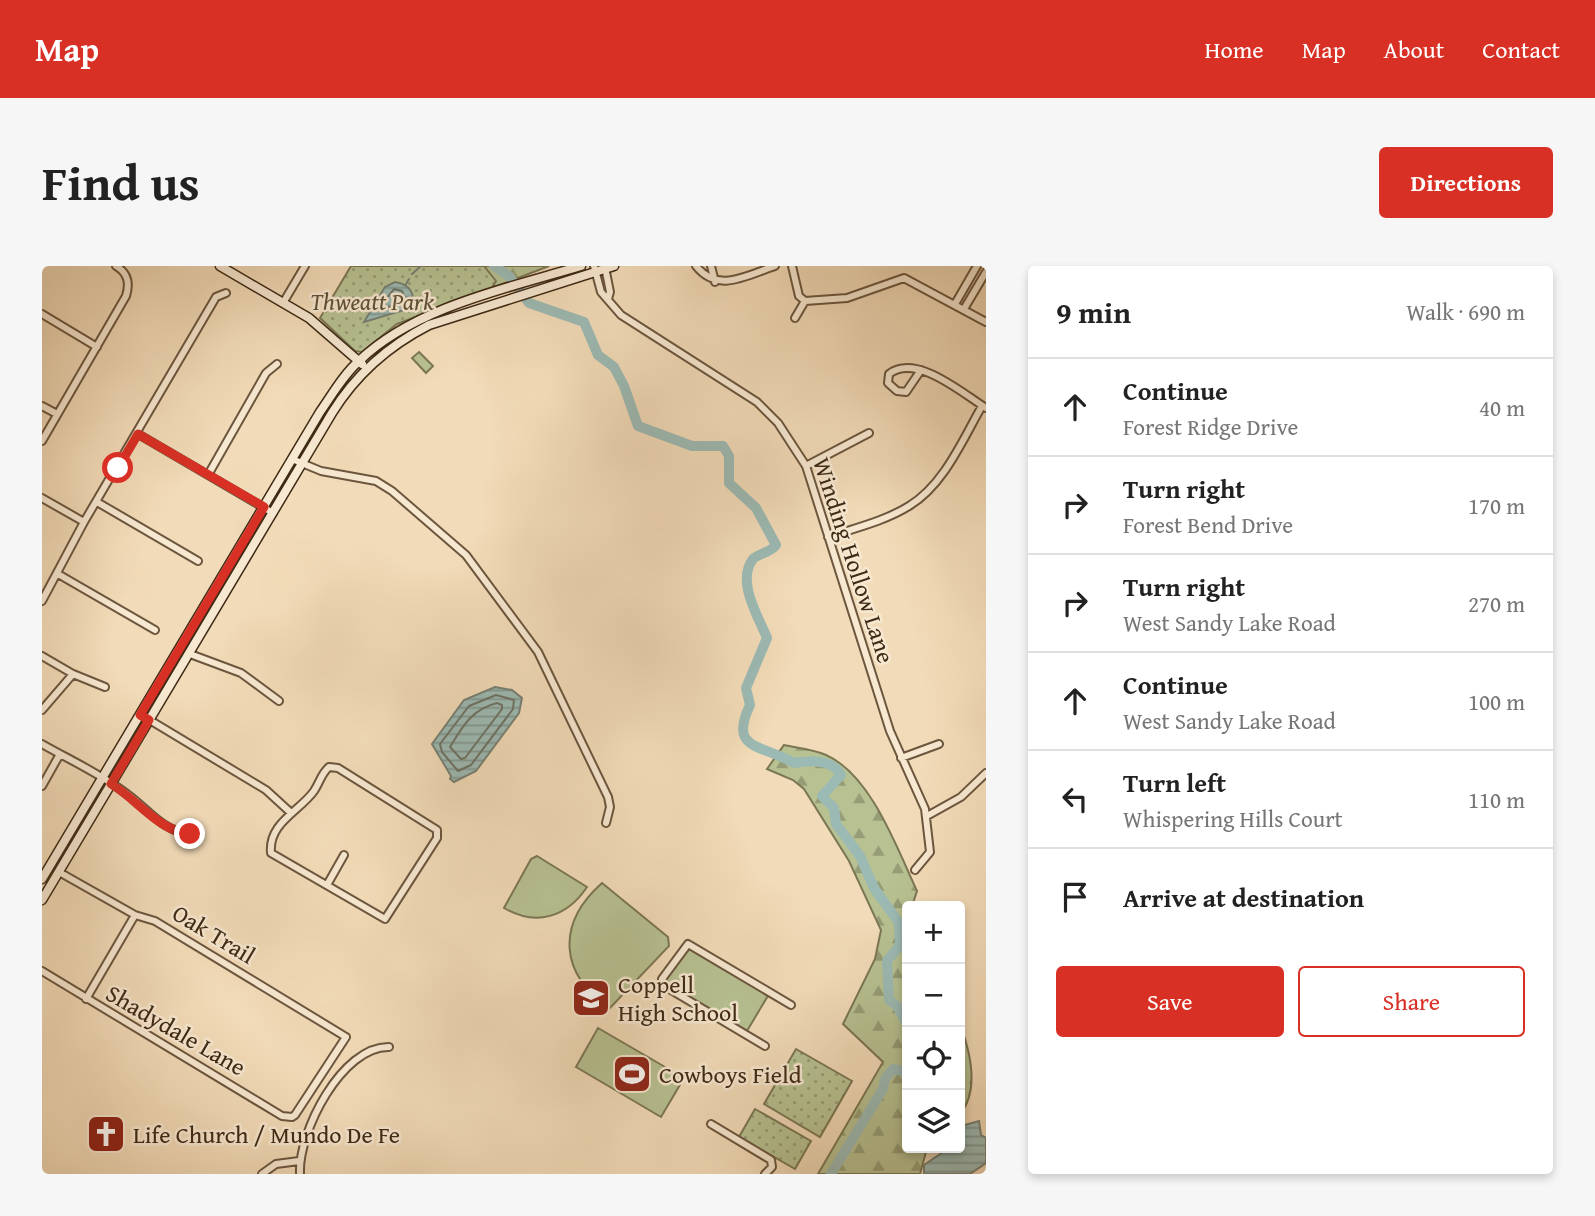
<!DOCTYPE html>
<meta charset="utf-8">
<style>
body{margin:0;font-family:"Gentium Book Plus",serif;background:#f6f6f6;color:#222}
.controls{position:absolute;right:21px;bottom:21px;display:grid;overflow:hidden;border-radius:7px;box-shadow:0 4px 10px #0003}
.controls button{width:63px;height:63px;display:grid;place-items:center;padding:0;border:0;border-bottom:2px solid #e0e0e0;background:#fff;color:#222;font:35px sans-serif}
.stop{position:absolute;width:21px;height:21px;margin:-16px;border:5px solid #d93025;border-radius:50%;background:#fff}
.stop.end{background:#d93025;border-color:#fff;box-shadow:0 2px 7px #0008}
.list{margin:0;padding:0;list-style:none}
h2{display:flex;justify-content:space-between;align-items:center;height:91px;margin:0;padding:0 28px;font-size:30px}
h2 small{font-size:23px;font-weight:400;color:#767676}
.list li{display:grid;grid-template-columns:46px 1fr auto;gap:21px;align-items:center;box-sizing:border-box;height:98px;padding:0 28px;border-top:2px solid #e0e0e0}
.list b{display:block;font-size:26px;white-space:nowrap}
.list p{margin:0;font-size:23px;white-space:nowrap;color:#767676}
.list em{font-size:23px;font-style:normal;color:#767676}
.actions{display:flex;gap:14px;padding:21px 28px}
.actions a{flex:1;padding:16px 0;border:2px solid #d93025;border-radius:7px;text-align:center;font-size:24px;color:#d93025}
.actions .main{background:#d93025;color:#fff}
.icon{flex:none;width:38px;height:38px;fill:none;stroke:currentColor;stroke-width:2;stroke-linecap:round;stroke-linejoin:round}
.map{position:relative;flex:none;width:944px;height:908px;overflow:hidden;border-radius:7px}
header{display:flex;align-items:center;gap:42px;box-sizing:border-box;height:98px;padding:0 35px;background:#d93025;color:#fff}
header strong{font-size:33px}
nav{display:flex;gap:38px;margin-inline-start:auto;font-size:24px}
.intro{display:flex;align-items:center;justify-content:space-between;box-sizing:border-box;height:168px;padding:0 42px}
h1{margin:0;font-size:49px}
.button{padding:18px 32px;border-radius:7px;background:#d93025;color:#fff;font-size:24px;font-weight:700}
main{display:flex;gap:42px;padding:0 42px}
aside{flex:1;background:#fff;border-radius:7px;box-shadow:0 4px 10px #0003}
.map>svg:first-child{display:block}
</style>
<header>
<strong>Map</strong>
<nav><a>Home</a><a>Map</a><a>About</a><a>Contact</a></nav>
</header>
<div class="intro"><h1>Find us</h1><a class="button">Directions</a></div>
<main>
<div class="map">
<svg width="944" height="908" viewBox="0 0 944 908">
<defs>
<pattern id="forest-firs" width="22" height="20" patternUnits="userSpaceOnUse" patternTransform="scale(1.75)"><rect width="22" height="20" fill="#b7c192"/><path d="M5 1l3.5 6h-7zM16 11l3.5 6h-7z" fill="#969d76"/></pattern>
<pattern id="park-dots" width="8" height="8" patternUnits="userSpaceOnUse" patternTransform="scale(1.75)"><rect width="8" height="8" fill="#b7c192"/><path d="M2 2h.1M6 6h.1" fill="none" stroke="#969d76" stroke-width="1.8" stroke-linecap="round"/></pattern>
<pattern id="water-rules" width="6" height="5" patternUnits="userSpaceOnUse" patternTransform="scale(1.75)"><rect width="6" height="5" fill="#9cbab4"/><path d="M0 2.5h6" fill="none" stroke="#819791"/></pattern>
</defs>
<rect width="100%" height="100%" fill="#f2dbb8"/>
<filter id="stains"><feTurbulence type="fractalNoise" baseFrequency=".00286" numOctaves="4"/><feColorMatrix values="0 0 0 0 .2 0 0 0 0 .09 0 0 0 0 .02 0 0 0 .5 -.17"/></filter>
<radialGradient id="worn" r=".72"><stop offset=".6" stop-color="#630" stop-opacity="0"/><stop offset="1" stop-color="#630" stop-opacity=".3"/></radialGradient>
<!-- grass -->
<path fill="#b7c192" stroke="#7b7654" stroke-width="2" d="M377 86 391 100 384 107 370 92Z
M495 590 545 621C525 651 494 661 462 642L489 593Z
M560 617 626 671 627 680 568 742C517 708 514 658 560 617Z
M644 679 727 728 705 765 622 716Z
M556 762 642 812 619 851 534 801Z"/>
<!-- forest -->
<path fill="url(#forest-firs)" stroke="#7b7654" stroke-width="2" d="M432 0H507L450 22Z
M742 479C755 482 771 483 784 489 829 509 855 582 875 625L870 640H865L860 682 865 691V882H885L878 908H776L841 796 801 758 833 693 839 664 807 595 762 523 751 514 725 503Z
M918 758C928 785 938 824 918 848Z"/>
<!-- park -->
<path fill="url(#park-dots)" stroke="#7b7654" stroke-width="2" d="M309 0H442L454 15 450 22 355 58 320 86 313 85 278 52Z
M754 783 810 815 778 871 722 838Z
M713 843 769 875 753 903 697 871Z"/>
<!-- water -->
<path fill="url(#water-rules)" stroke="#778074" stroke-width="2" d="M353 16C367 18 375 28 369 42L322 56 343 21Z
M453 421 470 424 480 432 477 447 434 505 412 516 408 513 409 510 390 478 422 434Z
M937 855 939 869 944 872V897L928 908H882V899L907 882H918V864L923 859Z"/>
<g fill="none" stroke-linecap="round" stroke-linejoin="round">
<!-- shore -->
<path stroke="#6e7264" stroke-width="2" d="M352 23 360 25 364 36 341 43 340 38Z
M454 429 472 434 471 443 429 499 416 505 400 486 398 478 427 440Z
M455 437 460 439V443L423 492 419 493 408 481C420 461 430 443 455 437Z"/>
<!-- stream -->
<path stroke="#778074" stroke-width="2" d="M370 8 379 0
M364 18 367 13"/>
<!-- river -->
<path stroke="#9cbab4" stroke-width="10" d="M452 0 467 10 487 37 542 56 556 89 572 101 582 120 596 160 650 180H681L687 190V217L714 242 734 279C728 287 717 287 711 293 694 315 716 350 725 372L704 422 708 439C686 485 720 478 752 497 768 494 790 493 799 509L780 530 792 542 794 558 818 590 832 622 857 657 858 679 845 695 847 734 855 740 865 758
M789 908 841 823 843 813 851 803 865 806"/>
<defs>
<path id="street" d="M552 0 559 26 579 49 715 136 736 157 764 200 848 465 883 543 888 586 873 604
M654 0C676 28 705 9 733 0
M669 0 673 16
M750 0 757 30 763 35 805 32 862 12 944 56
M563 1 568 26 566 33
M241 37 263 0
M913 38 935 0
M922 43 944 6
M0 48 55 81
M753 52 763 35
M879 104 864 126 855 125 846 117 847 108C874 87 920 127 944 142
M0 140 15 148
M96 168 231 247
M0 175 84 30C88 17 86 7 74 0
M250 193 279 205 334 215 350 225 424 289 496 386 566 531 568 541 564 557
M764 200 827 167
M166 209 224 107 235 98
M0 232 42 256
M55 236 156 295
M786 271C813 262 843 255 867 240 902 219 921 173 940 140
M16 308 113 364
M0 335 42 256 174 31 184 27
M148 388 199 407 237 435
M0 390 31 408 63 421
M0 444 31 408
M106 453 224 524 248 546
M0 478C28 494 59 508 85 528 107 544 120 565 148 568
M859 492 897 478
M287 501 296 502 395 564V572L343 653 229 587C226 557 258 545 272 525 278 516 279 508 287 501Z
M0 520 18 488
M885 550 919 531 944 507
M285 619 302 589
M0 705 240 850 250 851 253 849 304 771 113 655 93 649 17 606
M44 733 93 649
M723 780 624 721 620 713 646 678 749 739
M669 858 729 894 730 901 723 908
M220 908 234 898 257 895
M258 908C256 866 300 780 347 781"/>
<path id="secondary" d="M178 0 267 52 320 98
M0 613 278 146C290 129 301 109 317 95 373 41 466 22 539 0
M0 634 290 147C314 108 346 80 387 59L572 0"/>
</defs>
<!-- street casing -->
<use href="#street" stroke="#6c563e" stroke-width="10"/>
<!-- secondary casing -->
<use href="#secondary" stroke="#3f2a15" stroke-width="11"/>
<!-- street -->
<use href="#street" stroke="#f7e8d1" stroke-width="6"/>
<!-- secondary -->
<use href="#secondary" stroke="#f7e8d1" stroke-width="8"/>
</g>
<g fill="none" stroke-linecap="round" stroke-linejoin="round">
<!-- route -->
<path stroke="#d93025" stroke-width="9" d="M76 202 96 168 222 241 98 449 107 454 69 518C96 534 115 564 148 568"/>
</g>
<!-- icons -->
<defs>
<symbol id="school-square" viewBox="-11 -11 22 22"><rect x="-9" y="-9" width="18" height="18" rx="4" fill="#8f2418" stroke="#f7e8d1"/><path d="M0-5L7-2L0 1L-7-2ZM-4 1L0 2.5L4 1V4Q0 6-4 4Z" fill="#fff"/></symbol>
<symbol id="stadium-square" viewBox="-11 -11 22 22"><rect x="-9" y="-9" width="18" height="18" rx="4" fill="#8f2418" stroke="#f7e8d1"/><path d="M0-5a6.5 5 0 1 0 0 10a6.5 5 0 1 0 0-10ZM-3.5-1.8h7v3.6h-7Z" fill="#fff"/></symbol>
<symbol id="church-square" viewBox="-11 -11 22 22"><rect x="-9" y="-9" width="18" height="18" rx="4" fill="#8f2418" stroke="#f7e8d1"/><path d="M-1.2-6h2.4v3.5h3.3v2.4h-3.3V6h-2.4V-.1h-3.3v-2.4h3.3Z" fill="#fff"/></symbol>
</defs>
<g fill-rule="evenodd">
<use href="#school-square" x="527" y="710" width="44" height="44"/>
<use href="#stadium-square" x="568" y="786" width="44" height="44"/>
<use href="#church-square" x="42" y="846" width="44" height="44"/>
</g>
<g text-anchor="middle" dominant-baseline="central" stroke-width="5" stroke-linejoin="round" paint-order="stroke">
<!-- park labels -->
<g font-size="24" font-style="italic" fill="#5d5034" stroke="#f7e8d1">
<text x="330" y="35">Thweatt Park</text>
</g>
<!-- street labels -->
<g font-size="24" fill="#3f2a15" stroke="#f7e8d1">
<text transform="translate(812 294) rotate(72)">Winding Hollow Lane</text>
<text transform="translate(172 668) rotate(31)">Oak Trail</text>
<text transform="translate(134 764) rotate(30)">Shadydale Lane</text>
</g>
<!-- poi labels -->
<g font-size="24" fill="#3f2a15" stroke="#f7e8d1" text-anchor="start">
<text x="576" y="718">Coppell<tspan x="576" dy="28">High School</tspan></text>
<text x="617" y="808">Cowboys Field</text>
<text x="91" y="868">Life Church / Mundo De Fe</text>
</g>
</g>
<rect width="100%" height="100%" filter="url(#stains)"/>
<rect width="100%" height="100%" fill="url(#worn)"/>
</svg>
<div class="controls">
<button>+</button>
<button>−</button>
<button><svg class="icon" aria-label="locate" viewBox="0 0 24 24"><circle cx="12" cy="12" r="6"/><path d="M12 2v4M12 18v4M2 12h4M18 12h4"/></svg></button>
<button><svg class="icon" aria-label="layers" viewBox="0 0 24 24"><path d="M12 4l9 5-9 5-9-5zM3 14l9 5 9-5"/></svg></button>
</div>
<div class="stop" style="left:76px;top:202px"></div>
<div class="stop end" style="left:148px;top:568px"></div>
</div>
<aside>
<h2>9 min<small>Walk · 690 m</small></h2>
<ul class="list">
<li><svg class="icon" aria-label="ahead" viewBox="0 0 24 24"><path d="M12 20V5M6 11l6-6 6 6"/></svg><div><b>Continue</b><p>Forest Ridge Drive</p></div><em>40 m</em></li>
<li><svg class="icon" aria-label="right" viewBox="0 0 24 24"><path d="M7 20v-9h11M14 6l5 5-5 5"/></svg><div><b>Turn right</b><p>Forest Bend Drive</p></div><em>170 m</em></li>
<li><svg class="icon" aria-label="right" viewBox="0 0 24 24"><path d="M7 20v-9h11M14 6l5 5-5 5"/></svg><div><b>Turn right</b><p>West Sandy Lake Road</p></div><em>270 m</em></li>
<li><svg class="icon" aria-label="ahead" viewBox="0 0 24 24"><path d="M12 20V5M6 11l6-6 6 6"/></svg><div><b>Continue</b><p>West Sandy Lake Road</p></div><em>100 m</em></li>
<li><svg class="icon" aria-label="left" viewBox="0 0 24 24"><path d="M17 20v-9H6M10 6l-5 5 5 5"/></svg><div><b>Turn left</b><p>Whispering Hills Court</p></div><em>110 m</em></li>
<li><svg class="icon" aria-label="arrive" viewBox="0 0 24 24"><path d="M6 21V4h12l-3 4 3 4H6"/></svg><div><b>Arrive at destination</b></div></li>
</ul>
<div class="actions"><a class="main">Save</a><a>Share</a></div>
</aside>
</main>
